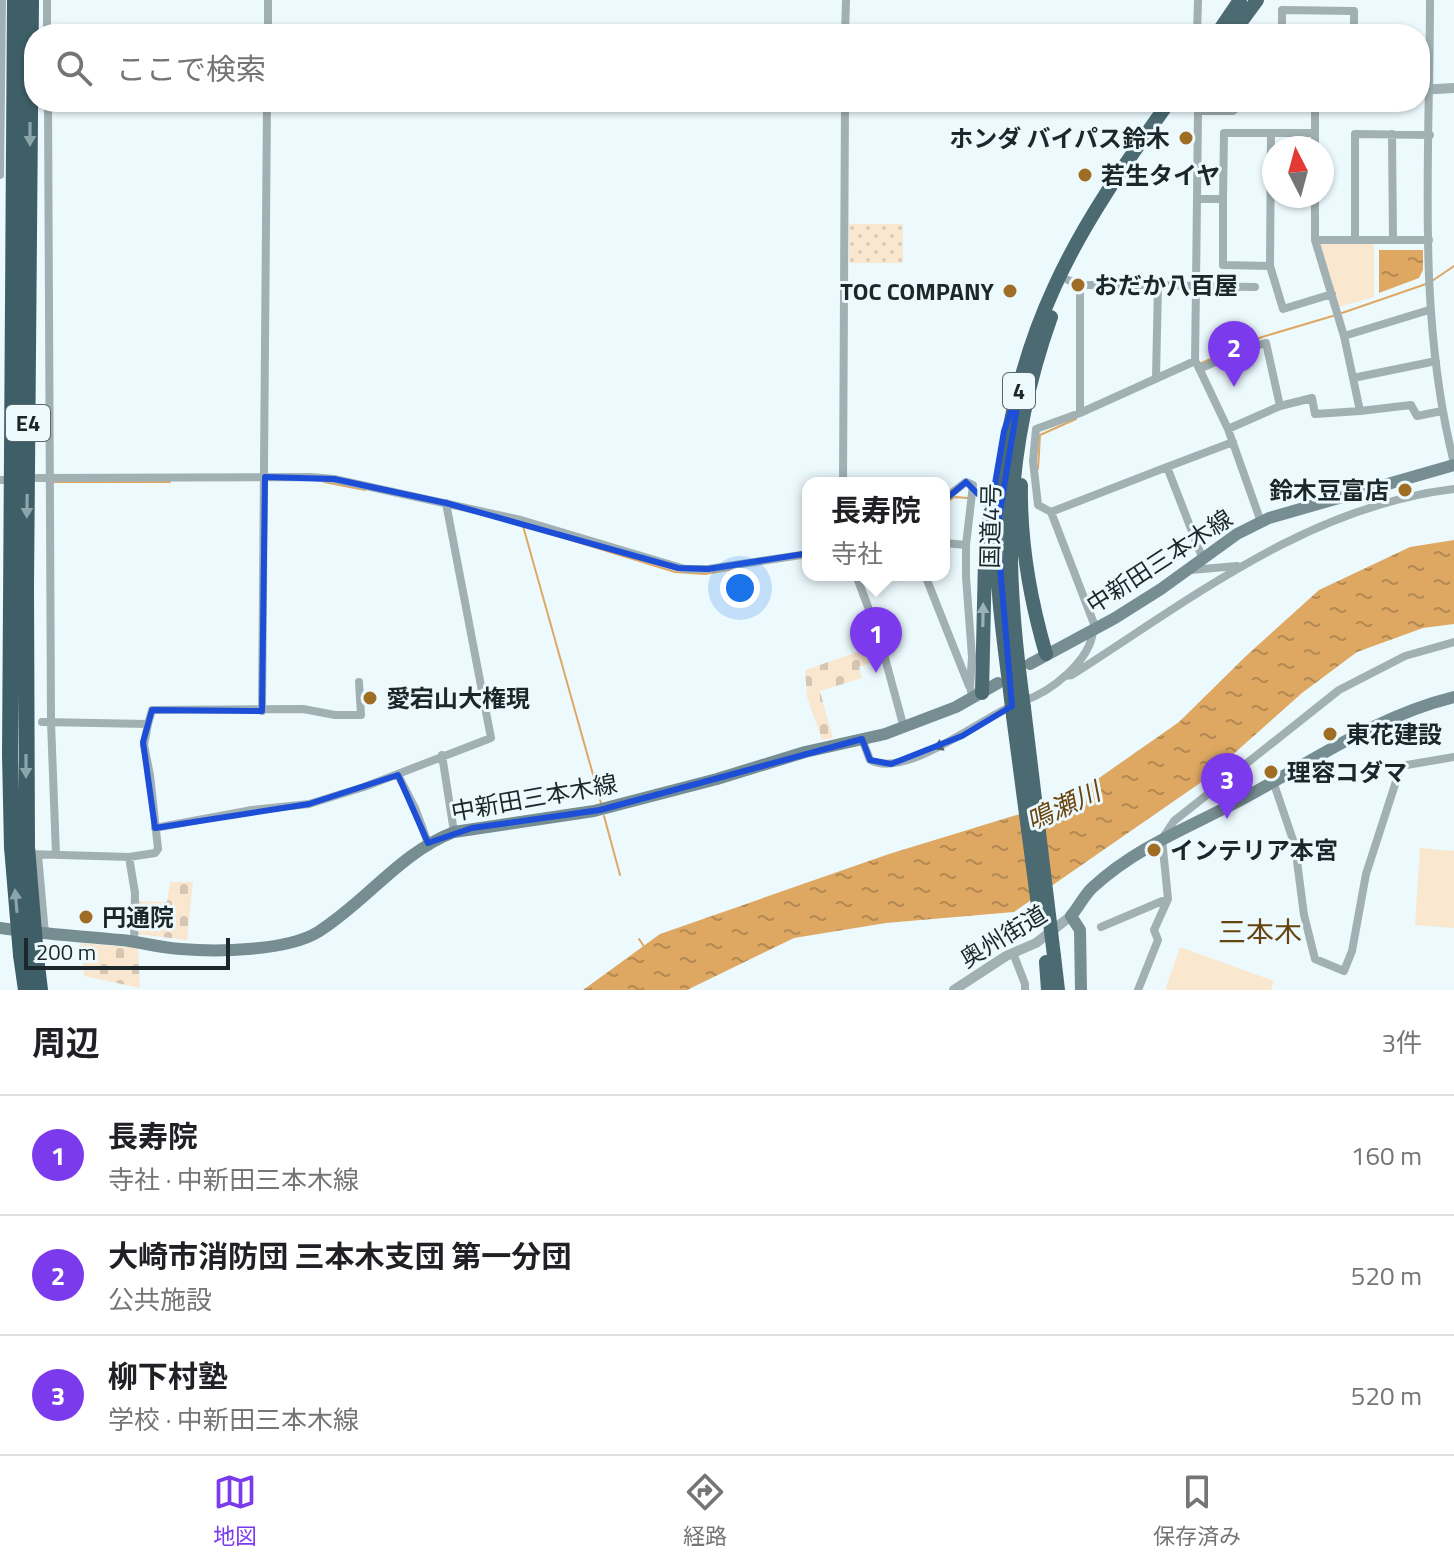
<!DOCTYPE html>
<html lang="ja">
<meta charset="utf-8">
<style>
body{margin:0;font-family:"Titillium Web","Noto Sans JP",sans-serif;background:#f6f6f6;color:#202124}
.compass{position:absolute;left:1262px;top:136px;width:72px;height:72px;border-radius:50%;background:#fff;box-shadow:0 2px 6px #0004;rotate:354deg}
.scale{position:absolute;left:24px;bottom:20px;width:206px;box-sizing:border-box;padding-left:8px;border:4px solid #1a282b;border-top:0;font-size:22px;line-height:28px;white-space:nowrap;color:#1a282b;-webkit-text-stroke:6px #ecfafe;paint-order:stroke}
.you{position:absolute;left:740px;top:588px;width:28px;height:28px;margin:-20px;border:6px solid #fff;border-radius:50%;background:#1a73e8;box-shadow:0 0 0 12px #1a73e833}
.badge{display:grid;place-items:center;width:52px;height:52px;border-radius:50%;background:#7c3aed;color:#fff;font-size:26px;font-weight:700}
.pin{position:absolute;translate:-50% -66px;filter:drop-shadow(0 2px 4px #0008)}
.pin::after{content:'';position:absolute;top:42px;width:28px;height:24px;background:inherit;clip-path:polygon(0 0,100% 0,50% 100%)}
.popup{position:absolute;left:802px;top:477px;width:148px;height:104px;box-sizing:border-box;display:grid;place-content:center;border-radius:16px;background:#fff;filter:drop-shadow(0 2px 6px #0005);font-size:26px;white-space:nowrap;color:#757577}
.popup b{font-size:30px;color:#202124}
.popup::after{content:'';position:absolute;left:50%;top:100%;margin-left:-16px;border:16px solid transparent;border-top-color:#fff}
.list{margin:0;padding:0;list-style:none}
h2{display:flex;justify-content:space-between;align-items:center;height:104px;margin:0;padding:0 32px;font-size:34px}
h2 small{font-size:26px;font-weight:400;color:#757577}
.list li{display:grid;grid-template-columns:52px 1fr auto;gap:24px;align-items:center;box-sizing:border-box;height:120px;padding:0 32px;border-top:2px solid #e0e0e0}
.list b{display:block;font-size:30px;white-space:nowrap}
.list p{margin:0;font-size:26px;white-space:nowrap;color:#757577}
.list em{font-size:26px;font-style:normal;color:#757577}
.icon{flex:none;width:44px;height:44px;fill:none;stroke:currentColor;stroke-width:2;stroke-linecap:round;stroke-linejoin:round}
.map{position:relative;flex:none;width:1454px;height:990px;overflow:hidden}
.search{position:absolute;background:#fff;box-shadow:0 2px 6px #0004;left:24px;right:24px;top:24px;height:88px;display:flex;align-items:center;gap:20px;box-sizing:border-box;padding:0 28px;border-radius:32px;color:#757577;font-size:30px}
.sheet{height:464px;background:#fff}
nav{display:flex;justify-content:space-around;align-items:center;box-sizing:border-box;height:112px;border-top:2px solid #e0e0e0;background:#fff;font-size:22px;color:#757577}
nav a{display:grid;justify-items:center;gap:4px}
nav .on{color:#7c3aed}
.map>svg:first-child{display:block}
</style>
<div class="map">
<svg width="1454" height="990" viewBox="0 0 1454 990">
<defs>
<pattern id="grass-dots" width="8" height="8" patternUnits="userSpaceOnUse" patternTransform="scale(2)"><rect width="8" height="8" fill="#fae7d0"/><path d="M2 2h.1M6 6h.1" fill="none" stroke="#d6c6b3" stroke-width="1.8" stroke-linecap="round"/></pattern>
<pattern id="cemetery-stones" width="16" height="16" patternUnits="userSpaceOnUse" patternTransform="scale(2)"><rect width="16" height="16" fill="#fae7d0"/><path d="M2 7V4a2 2 0 0 1 4 0v3zM10 15v-3a2 2 0 0 1 4 0v3z" fill="#d6c6b3"/></pattern>
<pattern id="water-ripples" width="26" height="14" patternUnits="userSpaceOnUse" patternTransform="scale(2)"><rect width="26" height="14" fill="#dea862"/><path d="M2 4q2-2 4 0t4 0M15 11q2-2 4 0t4 0" fill="none" stroke="#b38951"/></pattern>
</defs>
<rect width="100%" height="100%" fill="#ecfafe"/>
<!-- grass -->
<path fill="url(#grass-dots)" d="M849 224H903V263H849Z"/>
<!-- cemetery -->
<path fill="url(#cemetery-stones)" d="M878 645 883 659 859 667 862 678 820 691 833 738 822 740 807 697 805 670Z
M170 882H193L187 940 137 934V901L167 902Z
M81 943 138 948 140 988 84 976Z"/>
<!-- park -->
<path fill="#fae7d0" d="M1374 243V297L1339 307 1320 244Z
M1420 848 1454 851V928L1415 925Z
M1180 947 1274 981 1271 990H1165Z"/>
<!-- water -->
<path fill="url(#water-ripples)" d="M1379 250H1423V270L1419 278 1379 293Z
M1454 540V624L1423 628 1357 652 1302 693 1203 781 1014 912 886 923 794 938 687 990H583L660 934 889 854 1069 799 1179 722 1246 656 1319 590 1410 547Z"/>
<g fill="none" stroke-linecap="round" stroke-linejoin="round">
<!-- stream -->
<path stroke="#dea862" stroke-width="2" d="M1432 281 1454 266
M1342 313 1426 284
M1199 364 1262 337 1336 315
M1038 469 1040 435 1076 419
M52 482H170
M324 482 365 490
M944 505 954 497 968 498
M512 522 675 572 705 574 734 569
M523 526 601 803
M604 816 620 875
M639 939 645 948"/>
<!-- minor-tunnel -->
<path stroke="#c2d0d4" stroke-width="8" stroke-dasharray="8 4" stroke-linecap="butt" d="M980 502 1001 503"/>
<!-- minor -->
<path stroke="#a1b0b3" stroke-width="8" d="M1430 0C1430 154 1416 313 1454 463
M47 34V0
M268 34V0
M845 34 846 0
M1197 34 1198 0
M1282 34V10L1354 11V34
M48 102 51 722 56 855
M1244 102 1233 111H1198L1196 286 1255 287
M1315 102V148
M1392 134 1393 240
M0 175 2 0
M1197 199H1223V265L1270 266 1283 309 1332 294
M1223 199 1224 133H1315
M1315 240H1429
M1355 240V134L1430 135
M1270 266 1271 133
M1068 280 1080 285H1158
M1080 285V413
M1344 336 1429 310
M1197 364 1228 429 1261 522
M1199 369 1250 347 1266 343 1280 406 1312 398 1315 414 1360 411 1344 336 1315 240V196
M1156 378 1158 285 1196 286 1195 361 1080 413 1036 429 1033 461 1038 505 1051 512 1167 467 1202 557
M1353 378 1436 361
M1360 411 1411 405 1417 416 1442 411
M1228 429 1280 406
M1167 467 1233 442
M37 478 310 477 334 479 521 520 685 569H708L808 554
M0 480H4
M843 483 845 102
M944 499 966 482 973 485 966 545V577L972 657 970 687 973 698
M1051 512 1096 629
M944 543 966 545
M1191 570 1237 566
M856 575 879 636 904 728
M925 575 969 686
M1065 676 1072 675C1191 599 1309 506 1454 489
M1023 701C1051 692 1090 661 1093 631
M262 711 267 102
M42 722 148 724 152 710 303 709 335 715H361L359 682
M862 739 870 760C905 779 979 720 1012 706
M442 755 454 832
M398 775 415 808 428 843
M1273 781 1295 846 1304 915 1315 959 1344 971 1352 951 1366 874 1401 766 1454 757
M155 828 252 810 309 804 364 787 491 738 446 503
M28 854 129 857 155 853 158 849 150 775 144 745 148 724
M38 855 45 934
M129 857 135 893 134 942
M1101 927 1167 899
M1013 953 1025 984V990
M1138 990 1158 940 1154 930 1168 899 1162 839 1174 821 1339 690 1405 656 1454 642"/>
<!-- tertiary -->
<path stroke="#a1b0b3" stroke-width="10" d="M1420 90 1454 88
M954 990 1006 956 1036 943 1071 916"/>
<!-- secondary -->
<path stroke="#768d92" stroke-width="12" d="M1030 664 1115 618 1161 589 1237 534 1269 518 1454 465
M0 928C40 934 81 936 121 940 141 942 161 948 181 949 217 952 287 951 318 932 366 902 401 852 454 832L594 811 717 779 805 752 885 734 956 707 998 683
M1081 990 1080 930 1071 916C1079 907 1084 895 1093 887 1133 850 1182 830 1229 806 1303 768 1372 717 1454 697"/>
<!-- trunk -->
<path stroke="#4b6a71" stroke-width="14" d="M1217 34 1240 0
M1232 34 1257 0
M1021 485C1020 542 1030 599 1046 654
M982 693 985 559 990 513
M1024 708C1004 567 1002 454 1051 317
M1013 716C1006 654 995 591 997 529 1001 448 1020 361 1054 288 1084 221 1127 161 1169 102
M1054 956 1058 990
M1046 962 1048 990"/>
<!-- motorway -->
<path stroke="#3e5f67" stroke-width="16" d="M12 847 10 755 15 0
M27 847 26 586 31 0
M21 955 26 990
M36 957 40 990"/>
<!-- trunk-bridge -->
<path stroke="#4b6a71" stroke-width="14" d="M1024 708 1054 956
M1013 716 1038 905"/>
<!-- motorway-bridge -->
<path stroke="#3e5f67" stroke-width="16" d="M12 847 21 955
M27 847 36 957"/>
</g>
<!-- one-way arrows -->
<defs><path id="oneway-solid" d="M-6-.8H1V-3.2L6.5 0L1 3.2V.8H-6Z" transform="scale(2)"/></defs>
<g fill="#8ca5ab">
<use href="#oneway-solid" transform="translate(30 134) rotate(90)"/>
<use href="#oneway-solid" transform="translate(27 506) rotate(91)"/>
<use href="#oneway-solid" transform="translate(26 766) rotate(90)"/>
<use href="#oneway-solid" transform="translate(16 901) rotate(-95)"/>
</g>
<use fill="#9cb2b8" href="#oneway-solid" transform="translate(983 615) rotate(-89)"/>
<use fill="#576568" href="#oneway-solid" transform="translate(944 744) rotate(157)"/>
<!-- marked area -->
<path fill="none" stroke="#1d4ed8" stroke-width="6" stroke-linejoin="round" d="M1021 383 997 530 1012 706 962 736 891 764 870 760 862 739 600 810 472 828 428 843 398 775 309 804 155 828 143 742 152 710 262 711 265 477 334 479 446 503 678 568 708 569 898 539 966 482 991 507 1004 431Z"/>
<!-- markers -->
<g fill="#a06d24" stroke="#ecfafe" stroke-width="3">
<circle cx="1186" cy="138" r="8"/>
<circle cx="1085" cy="175" r="8"/>
<circle cx="1078" cy="285" r="8"/>
<circle cx="1010" cy="291" r="8"/>
<circle cx="1405" cy="490" r="8"/>
<circle cx="370" cy="698" r="8"/>
<circle cx="1330" cy="734" r="8"/>
<circle cx="1271" cy="772" r="8"/>
<circle cx="1154" cy="850" r="8"/>
<circle cx="86" cy="917" r="8"/>
</g>
<g text-anchor="middle" dominant-baseline="central" stroke-width="6" stroke-linejoin="round" paint-order="stroke">
<!-- shield labels -->
<g fill="#ecfafe" stroke="#59676a" stroke-width="2">
<rect x="1003" y="373" width="32" height="36" rx="6"/>
<rect x="6" y="405" width="44" height="36" rx="6"/>
</g>
<g font-size="22" font-weight="bold" fill="#1a282b">
<text x="1019" y="391">4</text>
<text x="28" y="423">E4</text>
</g>
<!-- poi labels -->
<g font-size="24" font-weight="bold" fill="#1a282b" stroke="#ecfafe" text-anchor="start">
<text x="1170" y="138" text-anchor="end">ホンダ バイパス鈴木</text>
<text x="1101" y="175">若生タイヤ</text>
<text x="1094" y="285">おだか八百屋</text>
<text x="994" y="291" text-anchor="end">TOC COMPANY</text>
<text x="1389" y="490" text-anchor="end">鈴木豆富店</text>
<text x="386" y="698">愛宕山大権現</text>
<text x="1346" y="734">東花建設</text>
<text x="1287" y="772">理容コダマ</text>
<text x="1170" y="850">インテリア本宮</text>
<text x="102" y="917">円通院</text>
</g>
<!-- street labels -->
<g font-size="24" fill="#1a282b" stroke="#ecfafe">
<text transform="translate(990 526) rotate(-89)">国道4号</text>
<text transform="translate(1159 561) rotate(-33)">中新田三本木線</text>
<text transform="translate(534 797) rotate(-10)">中新田三本木線</text>
<text transform="translate(1003 936) rotate(-31)">奥州街道</text>
</g>
<!-- water labels -->
<g font-size="26" font-style="italic" fill="#6b4610" stroke="#ecfafe">
<text transform="translate(1063 806) rotate(-25)">鳴瀬川</text>
</g>
<!-- quarter labels -->
<g font-size="28" fill="#664410" stroke="#ecfafe">
<text x="1260" y="931">三本木</text>
</g>
</g>
</svg>
<svg class="compass" viewBox="-18 -18 36 36"><path d="M0-13l5 13h-10z" fill="#e53935"/><path d="M0 13l5-13h-10z" fill="#757577"/></svg>
<div class="scale">200 m</div>
<div class="you"></div>
<div class="pin badge" style="left:876px;top:673px">1</div>
<div class="popup"><b>長寿院</b>寺社</div>
<div class="pin badge" style="left:1234px;top:387px">2</div>
<div class="pin badge" style="left:1227px;top:819px">3</div>
<div class="search"><svg class="icon" aria-label="search" viewBox="0 0 24 24"><circle cx="10" cy="10" r="6"/><path d="M15 15l6 6"/></svg>ここで検索</div>
</div>
<section class="sheet">
<h2>周辺<small>3件</small></h2>
<ul class="list">
<li><span class="badge">1</span><div><b>長寿院</b><p>寺社 · 中新田三本木線</p></div><em>160 m</em></li>
<li><span class="badge">2</span><div><b>大崎市消防団 三本木支団 第一分団</b><p>公共施設</p></div><em>520 m</em></li>
<li><span class="badge">3</span><div><b>柳下村塾</b><p>学校 · 中新田三本木線</p></div><em>520 m</em></li>
</ul>
</section>
<nav>
<a class="on"><svg class="icon" aria-label="map" viewBox="0 0 24 24"><path d="M3 6l6-2 6 2 6-2v14l-6 2-6-2-6 2zM9 4v14M15 6v14"/></svg>地図</a>
<a><svg class="icon" aria-label="directions" viewBox="0 0 24 24"><path d="M12 3l9 9-9 9-9-9zM9 14v-3h6M13 9l2 2-2 2"/></svg>経路</a>
<a><svg class="icon" aria-label="saved" viewBox="0 0 24 24"><path d="M7 4h10v16l-5-4-5 4z"/></svg>保存済み</a>
</nav>
